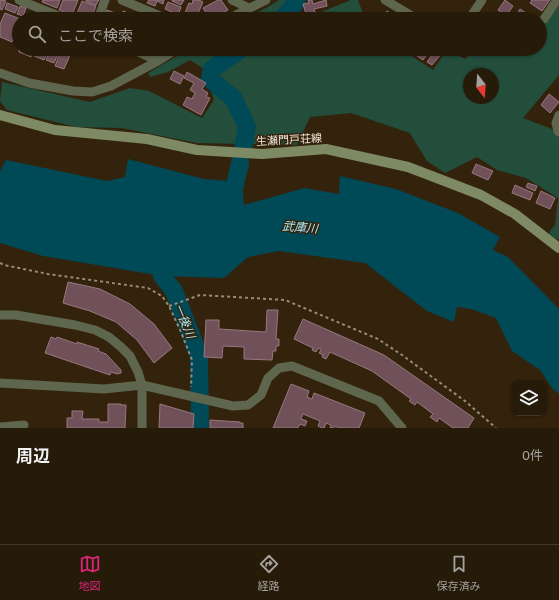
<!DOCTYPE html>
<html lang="ja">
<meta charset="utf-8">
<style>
body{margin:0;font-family:"Golos Text","Noto Sans JP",sans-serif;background:#322717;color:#f1f3f6}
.controls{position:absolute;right:12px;bottom:12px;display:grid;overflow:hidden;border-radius:8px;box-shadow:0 1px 3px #0004}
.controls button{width:36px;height:36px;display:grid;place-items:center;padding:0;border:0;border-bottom:1px solid #42382a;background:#261a09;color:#f1f3f6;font:20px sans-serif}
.compass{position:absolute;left:463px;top:68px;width:36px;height:36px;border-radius:50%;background:#261a09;box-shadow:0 1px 3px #0004;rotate:163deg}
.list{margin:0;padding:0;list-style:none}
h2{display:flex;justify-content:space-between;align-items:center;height:52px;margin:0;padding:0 16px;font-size:17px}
h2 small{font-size:13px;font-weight:400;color:#a4a19c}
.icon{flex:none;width:22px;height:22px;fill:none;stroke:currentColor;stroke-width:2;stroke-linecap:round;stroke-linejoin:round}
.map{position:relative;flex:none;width:559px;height:428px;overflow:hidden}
.search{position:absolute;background:#261a09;box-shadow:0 1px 3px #0004;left:12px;right:12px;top:12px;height:44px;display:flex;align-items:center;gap:10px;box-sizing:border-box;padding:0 14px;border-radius:22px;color:#a4a19c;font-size:15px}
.sheet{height:116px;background:#261a09}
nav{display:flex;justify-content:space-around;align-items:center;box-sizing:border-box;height:56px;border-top:1px solid #42382a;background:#261a09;font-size:11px;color:#a4a19c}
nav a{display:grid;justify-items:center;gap:2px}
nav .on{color:#db2777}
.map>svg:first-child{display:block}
</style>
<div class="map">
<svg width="559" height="428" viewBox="0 0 559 428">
<rect width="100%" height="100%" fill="#33230c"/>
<!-- green -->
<path fill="#234e3c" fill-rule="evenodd" d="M279 0H292L304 19H244L266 8Z
M351 0H358L365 19H304Z
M559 6V75L523 118 552 129 559 135V240L549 235 550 231 555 225 558 198 526 178 497 170 477 157 445 173 427 161 410 133 351 113 310 117 297 145 197 143 122 128 76 127 7 110 0 101 2 82 90 102 130 88 149 91 202 118 214 100 204 69 190 60 168 72 150 77 148 73 189 49H401L433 70 447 50 465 59 476 49H540V30ZM469 74H493V98H469Z"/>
<!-- water -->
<path fill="#004957" d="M128 159 204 179 242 182 244 205 304 188 339 194 340 176 396 189 458 213 500 237 493 250 508 257 559 309V394L552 388 540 370 512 351 496 318 471 309 457 307 454 322 427 311 365 263 279 251 248 257 224 278 162 276 43 256 0 243V171L6 160 107 181 125 177Z"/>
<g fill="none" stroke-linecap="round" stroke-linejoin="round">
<!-- river -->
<path stroke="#004957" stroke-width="18" d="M282 19 292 8 297 0
M241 49 212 69 210 79 234 99 247 127 243 148
M230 206 240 163
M168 252 162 276 174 291 199 356 200 428"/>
</g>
<!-- building -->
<path fill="#70515a" stroke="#987780" d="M0 0 6 1 2 10 0 9Z
M43 0H60L57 8 42 2Z
M63 0H78L72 15 59 10Z
M86 0H99L96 5 86 1Z
M149 0H164L163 4 157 1 155 6 147 3Z
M172 0H184L181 5 172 1Z
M193 0H199L203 2 196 18 185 13 189 3 192 4Z
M218 0H221L228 10 212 19H203L201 16 206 13 203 8Z
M308 0H312L313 4 326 0 327 6 314 9 315 12 306 14 303 4 309 3Z
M505 0 513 6 506 16 498 10Z
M532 0H550L542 11 530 3Z
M82 1 96 6 91 19H84L76 16Z
M168 2 181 7 178 15 165 9Z
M7 3 18 7 15 13 5 9Z
M20 6 26 8 23 16 17 14Z
M520 9 535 19H514Z
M107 10 118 14 116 19H103Z
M123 11 135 16 134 19H120Z
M387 11 400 19H382Z
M5 13 20 19H19V24L12 42 0 37V24Z
M19 49H34L31 57 19 52Z
M37 49H49L44 60 34 56Z
M51 49 59 52 54 63 46 60Z
M409 49H419L415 54 409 50Z
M422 49H431L423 60 417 56Z
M436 49 442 53 432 65 427 62Z
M61 51 70 55 64 69 55 66Z
M174 71 184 76 180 84 170 79Z
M187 72 206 83 202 89 208 93 206 97 210 98 201 115 183 105 187 97 192 99 195 93 190 90 194 83 184 78Z
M549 94 559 102 550 113 541 105Z
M476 164 493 171 488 180 472 173Z
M528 183 537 186 535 191 526 187Z
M515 185 533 193 530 200 512 193Z
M541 191 555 198 550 209 536 203Z
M68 282 100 289 130 304 154 324 172 348 154 363 137 340 116 322 90 311 63 303Z
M267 310H278L276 339H279V346H276V351H273L272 360 244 359V347L223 346 222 358 204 357 206 320H219V329L266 332Z
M303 319 384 355 474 418 468 428H453L439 418 437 422 430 417 433 414 417 402 415 405 409 401 411 399 372 371 330 352 326 359 322 357 323 355 319 353 321 350 318 348 316 352 312 350 313 348 294 339Z
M51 337 56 339 57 337 77 344V342L99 349 98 351 106 354 121 370V373L117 374 111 372 110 375 45 353Z
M291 384 309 391 307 397 312 399 314 393 365 413 359 428H339L335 426 334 428H330L331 425 326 423 324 428H322L318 426 320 421 303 414 301 419 307 421 305 426 300 424 298 428H273Z
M108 404H121V405H126L125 428H67V418H72V411H83L82 419H99V422H108Z
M160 404 194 414 193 428H159Z
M210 420 240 422V423H243V428H210Z"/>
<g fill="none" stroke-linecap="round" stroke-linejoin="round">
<!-- path -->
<path stroke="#988b78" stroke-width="2" stroke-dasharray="3 3" stroke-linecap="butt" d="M0 263 4 265 48 274 148 288 162 296 169 306 181 332 192 360 191 387
M169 306 200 295 285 300 378 339 402 355 465 401 496 428"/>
<!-- minor -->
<path stroke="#5f664e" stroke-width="9" d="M19 0 66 19
M122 0 167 19
M232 0 249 8
M385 0 417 19
M98 19 105 0
M228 19 266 0
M469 19 482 0
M544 19 557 0
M132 49 158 61
M0 73 29 83 73 91 92 92 111 86 158 61 177 49
M559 115 556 123 558 131 559 132
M0 315H16L75 325 95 330 109 337 121 347 130 356 138 372 142 385V428
M0 383 104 389 142 385 233 406 248 405 261 395 268 378 279 368 292 366 379 401 402 428
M0 427 24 425"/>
<!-- secondary -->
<path stroke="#7e8a64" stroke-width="10" d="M0 115 55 130 147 139 197 150 262 154 326 149 408 167 481 195 515 214 559 248"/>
</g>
<g text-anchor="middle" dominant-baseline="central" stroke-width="3" stroke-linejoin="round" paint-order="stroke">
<!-- street labels -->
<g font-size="11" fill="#f6ebdd" stroke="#33230c">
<text transform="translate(289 139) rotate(-3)">生瀬門戸荘線</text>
</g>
<!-- water labels -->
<g font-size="12" font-style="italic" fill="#aaeafa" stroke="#33230c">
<text transform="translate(300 227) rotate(5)">武庫川</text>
<text transform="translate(185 321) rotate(68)">一後川</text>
</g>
</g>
</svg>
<div class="controls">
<button><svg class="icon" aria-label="layers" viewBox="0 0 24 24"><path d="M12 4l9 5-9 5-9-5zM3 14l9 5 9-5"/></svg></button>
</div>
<svg class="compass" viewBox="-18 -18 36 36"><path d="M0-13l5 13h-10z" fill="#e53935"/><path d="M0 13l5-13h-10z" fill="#a4a19c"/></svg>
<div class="search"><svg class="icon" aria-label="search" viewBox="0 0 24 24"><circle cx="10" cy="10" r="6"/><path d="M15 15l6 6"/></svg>ここで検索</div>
</div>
<section class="sheet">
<h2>周辺<small>0件</small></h2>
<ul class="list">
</ul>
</section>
<nav>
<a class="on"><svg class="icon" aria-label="map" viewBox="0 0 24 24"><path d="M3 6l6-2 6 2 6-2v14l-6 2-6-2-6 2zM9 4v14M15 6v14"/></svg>地図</a>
<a><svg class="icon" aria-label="directions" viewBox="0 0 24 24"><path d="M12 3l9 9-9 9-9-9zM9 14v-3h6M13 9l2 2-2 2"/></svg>経路</a>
<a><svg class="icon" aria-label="saved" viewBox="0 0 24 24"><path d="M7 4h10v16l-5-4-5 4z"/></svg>保存済み</a>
</nav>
